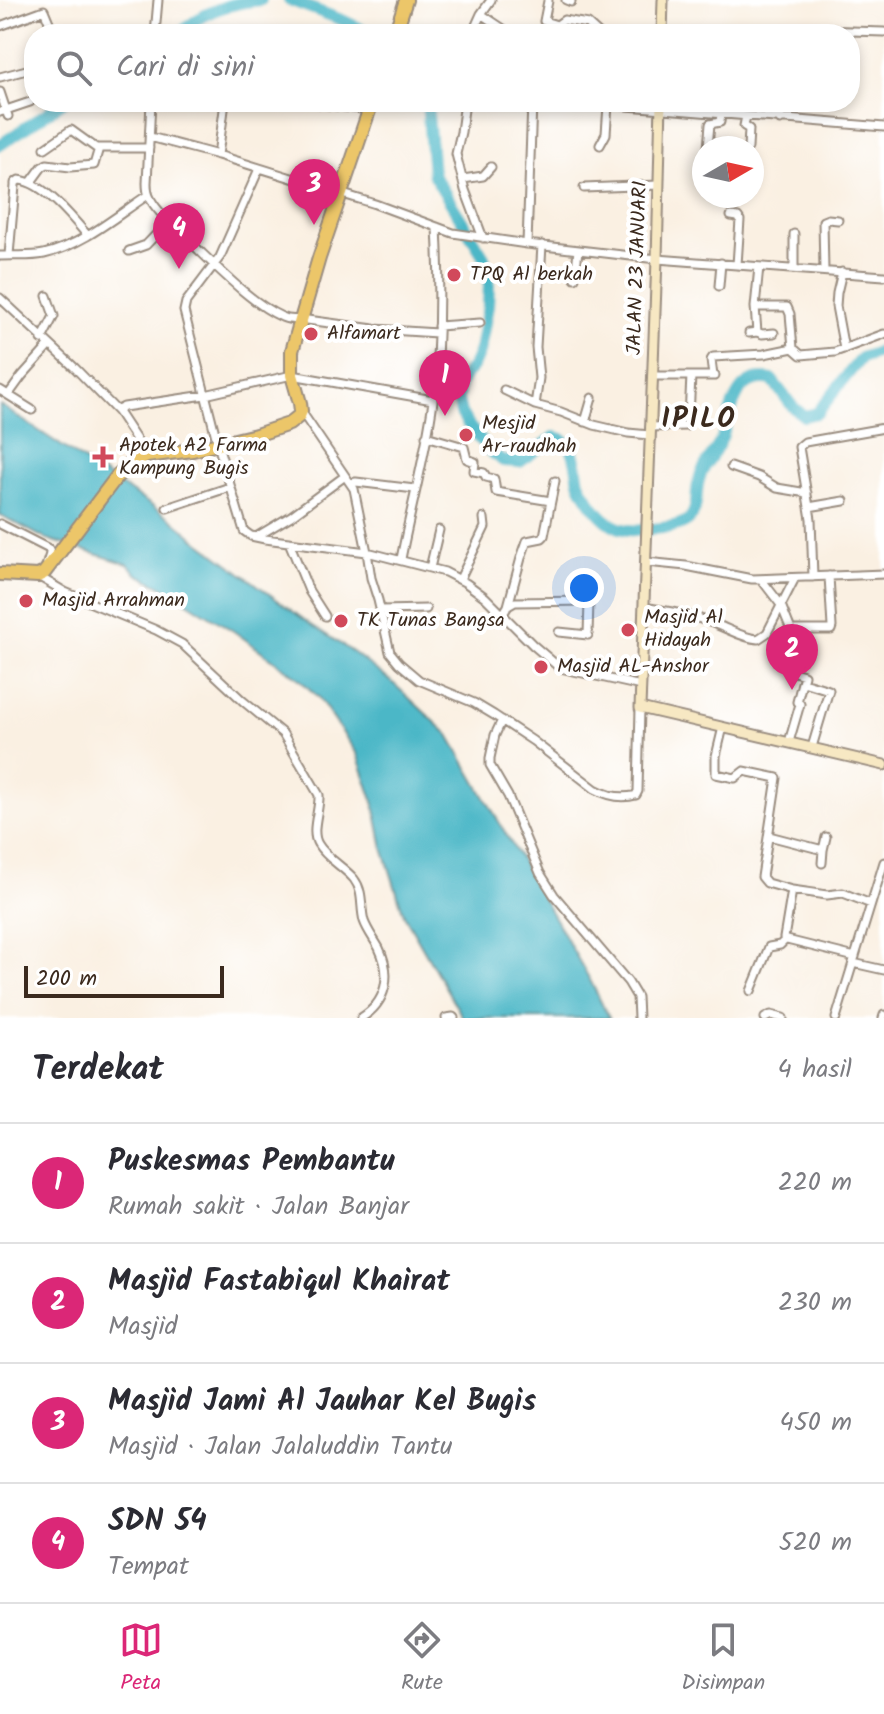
<!DOCTYPE html>
<html lang="id">
<meta charset="utf-8">
<style>
body{margin:0;font-family:Kalam,sans-serif;background:#f2f2f3;color:#2b2b33}
.compass{position:absolute;left:692px;top:136px;width:72px;height:72px;border-radius:50%;background:#fff;box-shadow:0 4px 12px #0003;rotate:81deg}
.scale{position:absolute;left:24px;bottom:20px;width:200px;box-sizing:border-box;padding-left:8px;border:4px solid #3b2a1e;border-top:0;font-size:22px;line-height:28px;white-space:nowrap;color:#3b2a1e;-webkit-text-stroke:6px #fff;paint-order:stroke}
.you{position:absolute;left:584px;top:588px;width:28px;height:28px;margin:-20px;border:6px solid #fff;border-radius:50%;background:#1a73e8;box-shadow:0 0 0 12px #1a73e833}
.badge{display:grid;place-items:center;width:52px;height:52px;border-radius:50%;background:#db2777;color:#fff;font-size:26px;font-weight:700}
.pin{position:absolute;translate:-50% -66px;filter:drop-shadow(0 2px 4px #0008)}
.pin::after{content:'';position:absolute;top:42px;width:28px;height:24px;background:inherit;clip-path:polygon(0 0,100% 0,50% 100%)}
.list{margin:0;padding:0;list-style:none}
h2{display:flex;justify-content:space-between;align-items:center;height:104px;margin:0;padding:0 32px;font-size:34px}
h2 small{font-size:26px;font-weight:400;color:#7c7c81}
.list li{display:grid;grid-template-columns:52px 1fr auto;gap:24px;align-items:center;box-sizing:border-box;height:120px;padding:0 32px;border-top:2px solid #e1e1e2}
.list b{display:block;font-size:30px;white-space:nowrap}
.list p{margin:0;font-size:26px;white-space:nowrap;color:#7c7c81}
.list em{font-size:26px;font-style:normal;color:#7c7c81}
.icon{flex:none;width:44px;height:44px;fill:none;stroke:currentColor;stroke-width:2;stroke-linecap:round;stroke-linejoin:round}
.map{position:relative;flex:none;width:884px;height:1018px;overflow:hidden}
.search{position:absolute;background:#fff;box-shadow:0 4px 12px #0003;left:24px;right:24px;top:24px;height:88px;display:flex;align-items:center;gap:20px;box-sizing:border-box;padding:0 28px;border-radius:32px;color:#7c7c81;font-size:30px}
.sheet{height:584px;background:#fff}
nav{display:flex;justify-content:space-around;align-items:center;box-sizing:border-box;height:112px;border-top:2px solid #e1e1e2;background:#fff;font-size:22px;color:#7c7c81}
nav a{display:grid;justify-items:center;gap:4px}
nav .on{color:#db2777}
.map>svg:first-child{display:block}
</style>
<div class="map">
<svg width="884" height="1018" viewBox="0 0 884 1018">
<rect width="100%" height="100%" fill="#fff"/>
<filter id="ink" filterUnits="userSpaceOnUse"><feTurbulence type="fractalNoise" baseFrequency=".0125" numOctaves="2"/><feDisplacementMap in="SourceGraphic" scale="16" xChannelSelector="R" yChannelSelector="G"/><feConvolveMatrix kernelMatrix="1 2 1 2 8 2 1 2 1" color-interpolation-filters="sRGB"/></filter>
<filter id="wash" filterUnits="userSpaceOnUse"><feTurbulence type="fractalNoise" baseFrequency=".006" numOctaves="4" result="noise"/><feDisplacementMap in="SourceGraphic" scale="32" xChannelSelector="R" yChannelSelector="G"/><feGaussianBlur stdDeviation="1.8" result="paint"/><feColorMatrix in="noise" values="0 0 0 0 0 0 0 0 0 0 0 0 0 0 0 0 0 1.4 0 .05"/><feComposite in="paint" operator="in"/></filter>
<g filter="url(#wash)">
<rect width="100%" height="100%" fill="#faf0e2"/>
<!-- water -->
<path fill="#4bb7c7" stroke="#437072" stroke-width="2" d="M0 405 172 519 194 538 310 624 354 653 393 683 449 735 590 980 609 1018H463L404 915 383 848 374 803 357 754 319 698 297 677 235 632 165 588 137 574 128 564 44 538 0 515Z"/>
<g fill="none" stroke-linecap="round" stroke-linejoin="round">
<!-- river -->
<path stroke="#4bb7c7" stroke-width="12" d="M289 0 342 20 371 34
M180 34C202 11 230 3 261 0
M427 102 433 174 484 257 489 285 488 306 480 350 473 366 463 378 459 386 458 400 461 413 469 426 491 452 503 461 520 462 554 437C576 439 575 464 579 481 582 491 588 499 594 507 611 530 626 533 653 529 664 528 679 527 688 520 699 511 695 492 699 480 702 466 714 455 720 442 732 417 732 372 772 380L793 407 804 416 817 413 861 358 884 350
M0 145 63 102"/>
</g>
</g>
<g filter="url(#ink)">
<g fill="none" stroke-linecap="round" stroke-linejoin="round">
<defs>
<path id="street" d="M566 0 571 2
M548 1 544 21 557 25 564 20 588 24 599 34
M481 14 511 34
M0 26 44 10 54 34
M819 30 884 32
M155 34 158 0
M472 34 481 14 491 0
M0 77 34 68
M0 92 8 116
M151 102 147 183C147 188 147 191 149 196 156 212 174 225 186 238 212 262 250 303 282 317 288 320 294 320 300 319L374 329 437 333
M306 102 369 110
M465 102 461 132 456 154 465 190 483 238
M578 102 884 127
M0 112 30 102
M746 116 744 126 749 129 748 148
M780 120 782 102
M150 137 218 155 375 204 453 233 527 244 657 259 884 276
M600 145 606 134 608 105
M45 148 71 130 96 148H149
M708 148 710 124 720 122 721 114
M218 155 225 102
M259 169 220 257 186 302 184 311 218 445 244 531 251 536 265 539 367 552 371 578 378 600 390 652 399 663 419 680 474 703 494 715 533 741 595 789C608 796 622 799 636 795L638 791 640 708
M463 179 483 176 491 167
M31 182 42 167 47 164 70 167 94 165 99 148
M584 188 659 185
M731 216 738 217 740 220 737 265
M794 234V269
M527 244 532 102
M542 245 536 347 539 378 535 405 561 412 594 425 628 433 650 435
M129 251 146 245 169 221
M9 255 15 186V183L19 180C43 182 72 217 87 235
M0 256C15 255 30 257 44 254 83 245 116 216 148 195
M824 271 823 221 828 219 838 220
M842 272 837 293 836 306 844 349
M575 278 578 250
M719 286 721 263
M0 298 75 368 118 412 147 456
M755 307H787L790 314 793 348 801 355 835 352 884 334
M438 326 480 323
M757 332 762 334 774 333
M749 333 757 332 755 307 759 267
M42 339 54 316 47 296
M652 376H715
M713 376 711 360 713 357 764 354 793 348
M0 390 32 410
M504 390 535 405
M9 394 22 376 49 346
M301 411 354 489 367 552 445 572 466 583 485 597 533 645 560 668 641 686
M118 412V410L124 407 205 395 292 375 433 400
M585 422 592 398
M650 427 686 426 689 417 691 376
M426 436 464 447 467 459 475 462 474 471 484 473 486 477 494 479 496 492 551 501
M731 467 759 477 777 488 807 493
M351 483 356 482 415 489
M809 507 844 501
M167 508 230 487
M0 524 49 549 50 554 47 563
M256 537 291 516 345 476
M289 542 309 591 325 616
M401 559C411 507 426 454 433 401 440 343 440 285 437 227
M646 562 686 566 752 579 884 574
M430 568 439 530
M38 576 65 592 156 630 182 644 243 701 283 734 319 795C320 810 310 831 318 844 326 858 344 867 354 879 364 892 360 906 364 921 367 930 374 939 379 948 392 975 387 1002 361 1018
M813 577 811 519 799 447 805 442 884 428
M460 579 485 527 484 518
M761 579 781 605 791 630 786 662 791 671 804 675 797 702 800 704 789 742
M508 606 521 558 527 541 542 538 544 536 555 481
M644 607C668 611 692 615 715 624 729 629 742 638 758 639L767 633 795 578
M381 610 426 609
M503 614 508 606 515 602 589 601 588 635 559 632
M791 630H831L832 627 829 576
M803 682 829 690 812 747
M502 720 495 735 490 758V765L508 796 540 873 554 895 628 982 637 997 638 1018
M723 727 716 756V774L735 778 744 771 777 778 762 877 767 883 792 890 784 938 787 940 855 957
M769 836 823 850 822 863
M823 850 826 837
M792 890 827 895 843 893 871 904
M853 963 884 970
M751 991 769 947 780 945 786 939
M446 1018 453 1017 454 1018
M765 1018 771 1015 783 1018
M836 1018 884 862
M883 1018 884 1015"/>
<path id="secondary" d="M662 34 663 0
M661 102 657 259 640 708 884 765"/>
<path id="highway" d="M395 34 406 0
M0 574 38 576 44 573 118 475 130 464 147 456 193 450 256 435 289 424 299 416 301 411 300 403 292 375V351L319 258 372 102"/>
</defs>
<!-- street casing -->
<use href="#street" stroke="#9a8d80" stroke-width="11"/>
<!-- secondary casing -->
<use href="#secondary" stroke="#9a8d80" stroke-width="13"/>
<!-- highway casing -->
<use href="#highway" stroke="#9a8d80" stroke-width="16"/>
<!-- street -->
<use href="#street" stroke="#fff" stroke-width="7"/>
<!-- secondary -->
<use href="#secondary" stroke="#f7e8c3" stroke-width="9"/>
<!-- highway -->
<use href="#highway" stroke="#ecc669" stroke-width="12"/>
</g>
</g>
<!-- markers -->
<g fill="#d1495b" stroke="#fff" stroke-width="3">
<circle cx="454" cy="275" r="8"/>
<circle cx="311" cy="334" r="8"/>
<circle cx="466" cy="435" r="8"/>
<path d="M99 445h8v8h8v8h-8v8h-8v-8h-8v-8h8z"/>
<circle cx="26" cy="601" r="8"/>
<circle cx="341" cy="621" r="8"/>
<circle cx="628" cy="630" r="8"/>
<circle cx="541" cy="667" r="8"/>
</g>
<g text-anchor="middle" dominant-baseline="central" stroke-width="8" stroke-linejoin="round" paint-order="stroke">
<!-- street labels -->
<g font-size="20" fill="#3b2a1e" stroke="#fff">
<text transform="translate(638 268) rotate(-88)">JALAN 23 JANUARI</text>
</g>
<!-- poi labels -->
<g font-size="20" fill="#3b2a1e" stroke="#fff" text-anchor="start">
<text x="470" y="275">TPQ Al berkah</text>
<text x="327" y="334">Alfamart</text>
<text x="482" y="424">Mesjid<tspan x="482" dy="23">Ar-raudhah</tspan></text>
<text x="119" y="446">Apotek A2 Farma<tspan x="119" dy="23">Kampung Bugis</tspan></text>
<text x="42" y="601">Masjid Arrahman</text>
<text x="644" y="618">Masjid Al<tspan x="644" dy="23">Hidayah</tspan></text>
<text x="357" y="621">TK Tunas Bangsa</text>
<text x="557" y="667">Masjid AL-Anshor</text>
</g>
<!-- district labels -->
<g font-size="28" font-weight="bold" letter-spacing="2" fill="#3b2a1e" stroke="#fff">
<text x="699" y="419">IPILO</text>
</g>
</g>
</svg>
<svg class="compass" viewBox="-18 -18 36 36"><path d="M0-13l5 13h-10z" fill="#e53935"/><path d="M0 13l5-13h-10z" fill="#7c7c81"/></svg>
<div class="scale">200 m</div>
<div class="you"></div>
<div class="pin badge" style="left:445px;top:416px">1</div>
<div class="pin badge" style="left:792px;top:690px">2</div>
<div class="pin badge" style="left:314px;top:225px">3</div>
<div class="pin badge" style="left:179px;top:269px">4</div>
<div class="search"><svg class="icon" aria-label="search" viewBox="0 0 24 24"><circle cx="10" cy="10" r="6"/><path d="M15 15l6 6"/></svg>Cari di sini</div>
</div>
<section class="sheet">
<h2>Terdekat<small>4 hasil</small></h2>
<ul class="list">
<li><span class="badge">1</span><div><b>Puskesmas Pembantu</b><p>Rumah sakit · Jalan Banjar</p></div><em>220 m</em></li>
<li><span class="badge">2</span><div><b>Masjid Fastabiqul Khairat</b><p>Masjid</p></div><em>230 m</em></li>
<li><span class="badge">3</span><div><b>Masjid Jami Al Jauhar Kel Bugis</b><p>Masjid · Jalan Jalaluddin Tantu</p></div><em>450 m</em></li>
<li><span class="badge">4</span><div><b>SDN 54</b><p>Tempat</p></div><em>520 m</em></li>
</ul>
</section>
<nav>
<a class="on"><svg class="icon" aria-label="map" viewBox="0 0 24 24"><path d="M3 6l6-2 6 2 6-2v14l-6 2-6-2-6 2zM9 4v14M15 6v14"/></svg>Peta</a>
<a><svg class="icon" aria-label="directions" viewBox="0 0 24 24"><path d="M12 3l9 9-9 9-9-9zM9 14v-3h6M13 9l2 2-2 2"/></svg>Rute</a>
<a><svg class="icon" aria-label="saved" viewBox="0 0 24 24"><path d="M7 4h10v16l-5-4-5 4z"/></svg>Disimpan</a>
</nav>
